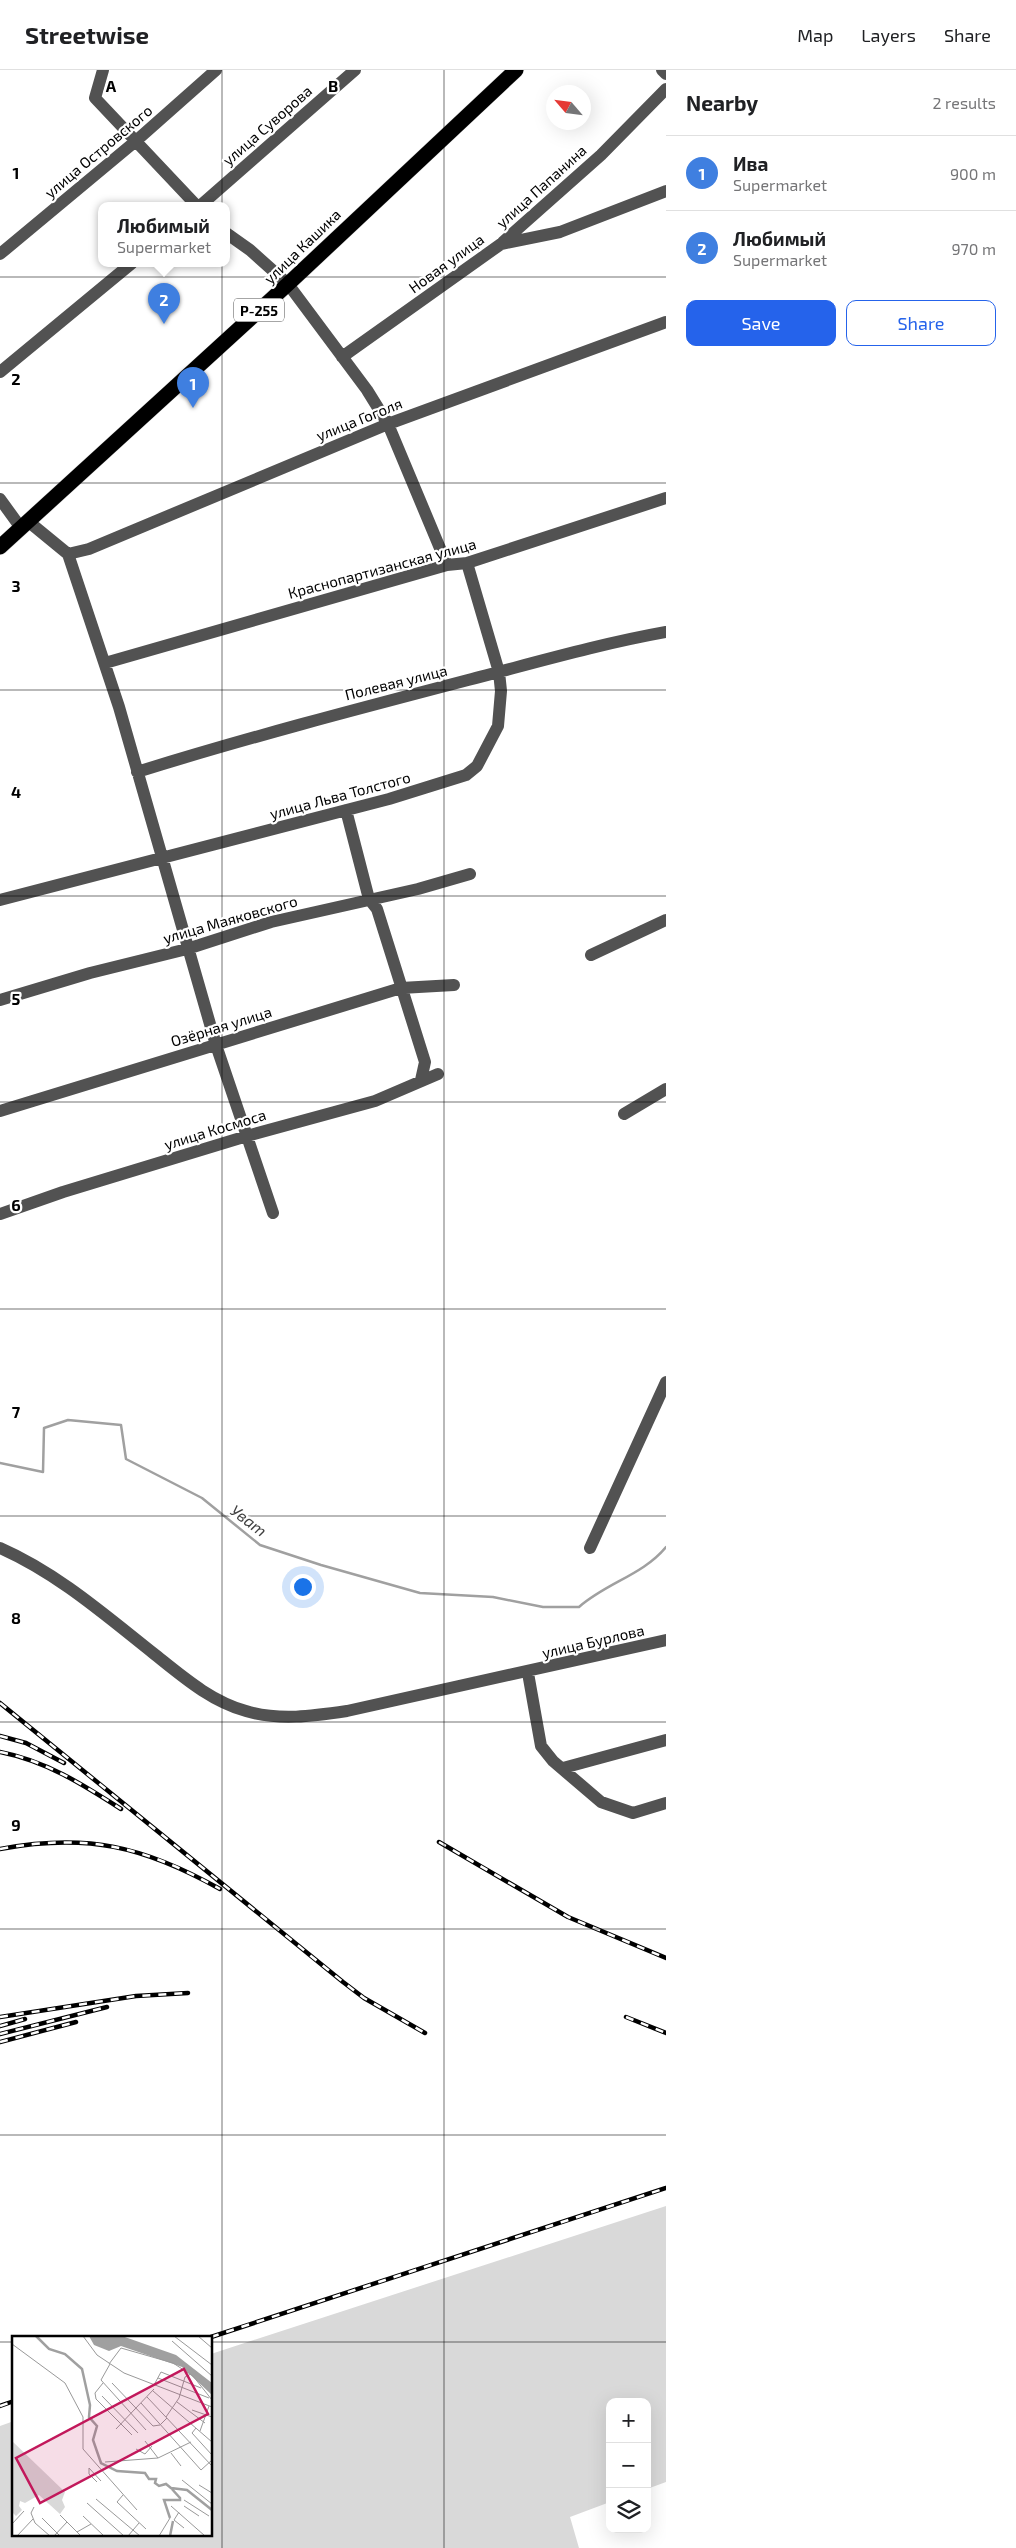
<!DOCTYPE html>
<meta charset="utf-8">
<style>
body{margin:0;font-family:"Exo 2",sans-serif;background:#f6f6f6;color:#202124}
.controls{position:absolute;right:15px;bottom:15px;display:grid;overflow:hidden;border-radius:10px;box-shadow:0 5px 20px #0002}
.controls button{width:45px;height:45px;display:grid;place-items:center;padding:0;border:0;border-bottom:1px solid #e0e0e0;background:#fff;color:#202124;font:25px sans-serif}
.compass{position:absolute;left:546px;top:15px;width:45px;height:45px;border-radius:50%;background:#fff;box-shadow:0 5px 20px #0002;rotate:298deg}
.you{position:absolute;left:302px;top:1516px;width:18px;height:18px;margin:-12px;border:4px solid #fff;border-radius:50%;background:#1a73e8;box-shadow:0 0 0 8px #1a73e833}
.badge{display:grid;place-items:center;width:32px;height:32px;border-radius:50%;background:#2563eb;color:#fff;font-size:16px;font-weight:700}
.pin{position:absolute;translate:-50% -41px;filter:drop-shadow(0 1px 2px #0008)}
.pin::after{content:'';position:absolute;top:26px;width:18px;height:15px;background:inherit;clip-path:polygon(0 0,100% 0,50% 100%)}
.popup{position:absolute;left:98px;top:132px;width:132px;height:65px;box-sizing:border-box;display:grid;place-content:center;border-radius:10px;background:#fff;filter:drop-shadow(0 1px 4px #0005);font-size:16px;white-space:nowrap;color:#757577}
.popup b{font-size:19px;color:#202124}
.popup::after{content:'';position:absolute;left:50%;top:100%;margin-left:-10px;border:10px solid transparent;border-top-color:#fff}
.list{margin:0;padding:0;list-style:none}
h2{display:flex;justify-content:space-between;align-items:center;height:65px;margin:0;padding:0 20px;font-size:21px}
h2 small{font-size:16px;font-weight:400;color:#757577}
.list li{display:grid;grid-template-columns:32px 1fr auto;gap:15px;align-items:center;box-sizing:border-box;height:75px;padding:0 20px;border-top:1px solid #e0e0e0}
.list b{display:block;font-size:19px;white-space:nowrap}
.list p{margin:0;font-size:16px;white-space:nowrap;color:#757577}
.list em{font-size:16px;font-style:normal;color:#757577}
.actions{display:flex;gap:10px;padding:15px 20px}
.actions a{flex:1;padding:11px 0;border:1px solid #2563eb;border-radius:10px;text-align:center;font-size:18px;color:#2563eb}
.actions .main{background:#2563eb;color:#fff}
.icon{flex:none;width:28px;height:28px;fill:none;stroke:currentColor;stroke-width:2;stroke-linecap:round;stroke-linejoin:round}
.map{position:relative;flex:none;width:666px;height:2478px;overflow:hidden}
header{display:flex;align-items:center;gap:30px;box-sizing:border-box;height:70px;padding:0 25px;background:#fff;border-bottom:1px solid #e0e0e0}
header strong{font-size:24px}
nav{display:flex;gap:28px;margin-inline-start:auto;font-size:18px}
main{display:flex}
aside{flex:1;background:#fff}
.map>svg:first-child{display:block}
</style>
<header>
<strong>Streetwise</strong>
<nav><a>Map</a><a>Layers</a><a>Share</a></nav>
</header>
<main>
<div class="map">
<svg width="666" height="2478" viewBox="0 0 666 2478">
<rect width="100%" height="100%" fill="#fff"/>
<!-- green -->
<path fill="#d9d9d9" d="M666 2136V2412L647 2419V2332H610V2432L570 2447 579 2478H0V2356L14 2351V2464H211V2284Z"/>
<g fill="none" stroke-linecap="round" stroke-linejoin="round">
<!-- stream -->
<path stroke="#a0a0a0" stroke-width="2.5" d="M0 1393 43 1402 44 1358 68 1350 121 1355 126 1389 202 1428 260 1475 321 1495 420 1523 493 1527 543 1537H579C606 1513 643 1505 666 1477"/>
<defs>
<path id="highway" d="M0 477 288 214 516 0"/>
</defs>
<!-- highway casing -->
<use href="#highway" stroke="#dbdbdb" stroke-width="16"/>
<!-- minor -->
<path stroke="#525252" stroke-width="12" d="M103 0 95 28 196 135
M662 0 666 4
M201 135 355 0
M226 163 250 180 288 214 367 320 388 354 447 495
M503 172 601 85 666 19
M0 184 137 70 216 0
M342 287 501 174 560 162 666 121
M0 302 132 193
M0 429 21 458
M29 452 68 484 119 637 216 975 273 1143
M68 484 89 479 388 354 666 252
M105 593 447 495 467 493 666 428
M137 702C246 668 357 639 468 610 534 593 599 574 666 562
M346 740 369 829 377 839 425 992 421 1010
M0 830 389 729 466 705 477 696 498 656 501 621 499 602 467 493
M591 885 666 850
M0 930 90 903 187 879 271 852 418 819 470 804
M0 1041 401 918 454 915
M624 1044 666 1019
M0 1144 63 1122 247 1066 375 1031 438 1004
M0 1478C57 1503 105 1545 153 1583 182 1606 210 1631 246 1641 279 1651 313 1646 347 1641L666 1570
M590 1478 666 1312
M528 1603 541 1676 553 1691 601 1732 633 1743 666 1733
M563 1698 666 1670"/>
<!-- highway -->
<use href="#highway" stroke="#000" stroke-width="15"/>
<defs>
<path id="rail" d="M0 1633 343 1912 364 1928 425 1963
M0 1666 26 1673 64 1693
M0 1682C46 1691 82 1714 121 1739
M439 1772 568 1847 666 1888
M0 1779C87 1763 143 1776 220 1819
M0 1947 136 1926 188 1923
M626 1947 666 1963
M0 1956 25 1949
M0 1964 107 1937
M0 1972 76 1952
M211 2267 666 2118
M0 2336 14 2331"/>
</defs>
<!-- rail casing -->
<use href="#rail" stroke="#000" stroke-width="4.5"/>
<!-- rail -->
<use href="#rail" stroke="#fff" stroke-width="2.5" stroke-dasharray="8" stroke-linecap="butt"/>
</g>
<!-- grid -->
<path fill="none" stroke="#000" stroke-width="1" stroke-opacity="0.55" d="M222 0V2478M444 0V2478M0 207H666M0 413H666M0 620H666M0 826H666M0 1032H666M0 1239H666M0 1446H666M0 1652H666M0 1859H666M0 2065H666M0 2272H14M211 2272H666"/>
<g text-anchor="middle" dominant-baseline="central" stroke-width="4.5" stroke-linejoin="round" paint-order="stroke">
<!-- shield labels -->
<rect fill="#fff" stroke="#4c4c4c" stroke-width="1" x="234" y="228.5" width="50" height="23" rx="4"/>
<g font-size="14" font-weight="bold" fill="#000">
<text x="259" y="240">Р-255</text>
</g>
<!-- street labels -->
<g font-size="15" fill="#000" stroke="#fff">
<text transform="translate(267 55) rotate(-41)">улица Суворова</text>
<text transform="translate(98 81) rotate(-40)">улица Островского</text>
<text transform="translate(541 116) rotate(-42)">улица Папанина</text>
<text transform="translate(302 176) rotate(-44)">улица Кашика</text>
<text transform="translate(446 193) rotate(-36)">Новая улица</text>
<text transform="translate(359 349) rotate(-22)">улица Гоголя</text>
<text transform="translate(382 498) rotate(-15)">Краснопартизанская улица</text>
<text transform="translate(396 612) rotate(-14)">Полевая улица</text>
<text transform="translate(340 725) rotate(-15)">улица Льва Толстого</text>
<text transform="translate(230 849) rotate(-16)">улица Маяковского</text>
<text transform="translate(221 956) rotate(-17)">Озёрная улица</text>
<text transform="translate(215 1059) rotate(-17)">улица Космоса</text>
<text transform="translate(593 1571) rotate(-13)">улица Бурлова</text>
</g>
<!-- water labels -->
<g font-size="16" font-style="italic" fill="#414141" stroke="#fff">
<text transform="translate(249 1450) rotate(37)">Уват</text>
</g>
</g>
<!-- overview -->
<g transform="translate(12 2266)">
<rect width="200" height="200" fill="#fff"/>
<path d="M0 105 53 156 50 164 53 171 48 178 27 159 13 167 8 165 7 170 10 174 4 180 0 176Z" fill="#d9d9d9"/>
<path d="M77 0H110L164 19 200 47V59L170 31 109 10 97 15 82 9Z" fill="#a0a0a0"/>
<path fill="none" stroke="#a0a0a0" stroke-width="2.5" d="M24 0 37 13 53 18 70 33 78 69 77 81 85 90 81 104 89 127 105 135 133 137 137 143H144L143 147 147 150 154 148 159 152 175 154 200 174M158 182 152 164H168V162L159 152M158 200 161 185"/>
<path fill="none" stroke="#999" stroke-width="1" d="M71 0 85 19 112 37 200 71M162 0 200 29M186 0 200 12M160 5 200 40M0 8 53 47 71 81V113L125 174M97 28 109 12 161 27 181 40 200 64M98 28 89 44 134 94M146 42 197 62M91 47 83 57 84 63 120 99M100 47 141 90 148 89 155 82M142 49 149 36 189 52M141 55 200 106M90 60 126 97M135 61 200 130M165 66 193 87M129 67 189 134 200 124M180 74 200 81M154 81 167 62 173 41 179 38M184 92 180 97 200 119M104 93 142 53M188 95 197 70M133 105 146 122M124 113 133 118 140 110M159 117 169 130M93 126 146 122 179 106M77 132V138L85 146M77 132 89 145M170 144 200 168M187 149 200 157M111 159 105 166 134 193M84 163 128 200M172 164 197 180M75 167 112 200M159 170 193 200M172 170 187 180M22 171 19 177 23 187 38 200M167 176 162 184 172 192M48 179 69 200M71 180 92 200M30 182 48 200M0 188 12 175M65 196 79 188M5 200 21 183M42 200 55 186M116 200 127 187M147 200 158 182"/>
<path fill="#c2185b" fill-opacity="0.15" stroke="#c2185b" stroke-width="2.5" d="M172 33 196 78 28 167 4 122Z"/>
<rect width="200" height="200" fill="none" stroke="#000" stroke-width="2.5"/>
</g>
<g font-size="16" text-anchor="middle" font-weight="bold" fill="#000" stroke="#fff" stroke-width="4.5" stroke-linejoin="round" paint-order="stroke">
<text x="111" y="22">A</text>
<text x="333" y="22">B</text>
<text x="16" y="109">1</text>
<text x="16" y="315">2</text>
<text x="16" y="522">3</text>
<text x="16" y="728">4</text>
<text x="16" y="935">5</text>
<text x="16" y="1141">6</text>
<text x="16" y="1348">7</text>
<text x="16" y="1554">8</text>
<text x="16" y="1761">9</text>
</g>
</svg>
<div class="controls">
<button>+</button>
<button>−</button>
<button><svg class="icon" aria-label="layers" viewBox="0 0 24 24"><path d="M12 4l9 5-9 5-9-5zM3 14l9 5 9-5"/></svg></button>
</div>
<svg class="compass" viewBox="-18 -18 36 36"><path d="M0-13l5 13h-10z" fill="#e53935"/><path d="M0 13l5-13h-10z" fill="#757577"/></svg>
<div class="you"></div>
<div class="pin badge" style="left:193px;top:338px;background:#3f7fe0">1</div>
<div class="pin badge" style="left:164px;top:254px;background:#3f7fe0">2</div>
<div class="popup"><b>Любимый</b>Supermarket</div>
</div>
<aside>
<h2>Nearby<small>2 results</small></h2>
<ul class="list">
<li><span class="badge" style="background:#3f7fe0">1</span><div><b>Ива</b><p>Supermarket</p></div><em>900 m</em></li>
<li><span class="badge" style="background:#3f7fe0">2</span><div><b>Любимый</b><p>Supermarket</p></div><em>970 m</em></li>
</ul>
<div class="actions"><a class="main">Save</a><a>Share</a></div>
</aside>
</main>
